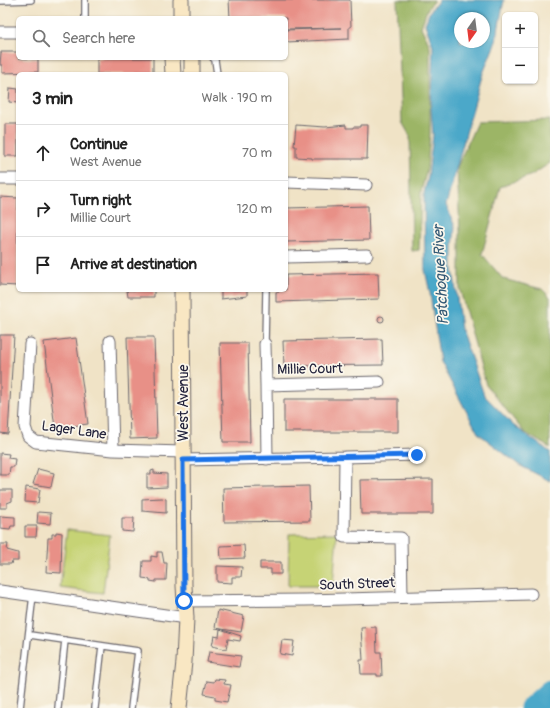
<!DOCTYPE html>
<meta charset="utf-8">
<style>
body{margin:0;font-family:Pangolin,sans-serif;background:#f2f2f2;color:#222}
.controls{position:absolute;right:12px;top:12px;display:grid;overflow:hidden;border-radius:6px;box-shadow:0 1px 3px #0004}
.controls button{width:36px;height:36px;display:grid;place-items:center;padding:0;border:0;border-bottom:1px solid #e0e0e0;background:#fff;color:#222;font:20px sans-serif}
.compass{position:absolute;left:454px;top:12px;width:36px;height:36px;border-radius:50%;background:#fff;box-shadow:0 1px 3px #0004;rotate:194deg}
.stop{position:absolute;width:12px;height:12px;margin:-9px;border:3px solid #1a73e8;border-radius:50%;background:#fff}
.stop.end{background:#1a73e8;border-color:#fff;box-shadow:0 1px 4px #0008}
.list{margin:0;padding:0;list-style:none}
h2{display:flex;justify-content:space-between;align-items:center;height:52px;margin:0;padding:0 16px;font-size:17px}
h2 small{font-size:13px;font-weight:400;color:#767676}
.list li{display:grid;grid-template-columns:26px 1fr auto;gap:12px;align-items:center;box-sizing:border-box;height:56px;padding:0 16px;border-top:1px solid #e0e0e0}
.list b{display:block;font-size:15px;white-space:nowrap}
.list p{margin:0;font-size:13px;white-space:nowrap;color:#767676}
.list em{font-size:13px;font-style:normal;color:#767676}
.icon{flex:none;width:22px;height:22px;fill:none;stroke:currentColor;stroke-width:2;stroke-linecap:round;stroke-linejoin:round}
.map{position:relative;flex:none;width:550px;height:708px;overflow:hidden}
.search{position:absolute;background:#fff;box-shadow:0 1px 3px #0004;left:16px;top:16px;width:272px;height:44px;display:flex;align-items:center;gap:10px;box-sizing:border-box;padding:0 14px;border-radius:6px;color:#767676;font-size:15px}
.panel{position:absolute;background:#fff;box-shadow:0 1px 3px #0004;left:16px;top:72px;width:272px;height:220px;border-radius:6px}
.map>svg:first-child{display:block}
</style>
<div class="map">
<svg width="550" height="708" viewBox="0 0 550 708">
<rect width="100%" height="100%" fill="#fbf7ec"/>
<filter id="ink" filterUnits="userSpaceOnUse"><feTurbulence type="fractalNoise" baseFrequency=".025" numOctaves="2"/><feDisplacementMap in="SourceGraphic" scale="8" xChannelSelector="R" yChannelSelector="G"/><feConvolveMatrix kernelMatrix="1 2 1 2 8 2 1 2 1" color-interpolation-filters="sRGB"/></filter>
<filter id="wash" filterUnits="userSpaceOnUse"><feTurbulence type="fractalNoise" baseFrequency=".012" numOctaves="4" result="noise"/><feDisplacementMap in="SourceGraphic" scale="16" xChannelSelector="R" yChannelSelector="G"/><feGaussianBlur stdDeviation="0.9" result="paint"/><feColorMatrix in="noise" values="0 0 0 0 0 0 0 0 0 0 0 0 0 0 0 0 0 1.4 0 .05"/><feComposite in="paint" operator="in"/></filter>
<g filter="url(#wash)">
<rect width="100%" height="100%" fill="#f0e3c6"/>
<!-- green -->
<path fill="#c6d374" stroke="#747a58" d="M67 530 110 535 103 593 60 588Z
M337 533 333 586H288L289 534Z"/>
<!-- forest -->
<path fill="#9cb566" stroke="#5f6c50" d="M397 0H434L427 10 421 27 430 46V134L427 169 421 192 419 250 412 251 410 136 402 122Z
M550 120V163L532 175 500 187 482 254 503 279 542 289 550 297V448L524 432 486 385 460 290V232L457 167 477 122Z"/>
<!-- water -->
<path fill="#4ba8c9" stroke="#366582" fill-rule="evenodd" d="M439 0H504L496 41 482 76 446 205 455 227 453 247V268L461 329 484 395 513 425 550 452V481L519 465 478 433 440 362 430 293 425 270 424 193 428 177 433 135 431 108 433 46 425 24 430 11ZM460 18H484V42H460Z"/>
<g fill="none" stroke-linecap="round" stroke-linejoin="round">
<!-- river -->
<path stroke="#4ba8c9" stroke-width="23" d="M531 708 550 691"/>
</g>
<g id="blocks">
<!-- building -->
<path fill="#e89087" d="M229 0H350L351 27H349V39L286 42V30L341 28 286 29V18H230Z
M1 52H18V58L38 59V72L2 73V65H0Z
M97 58H153V74H97Z
M10 88 18 89V103L9 102Z
M5 124H18V156H5Z
M296 125 325 127 346 125V128H353V127H360V125H368L367 159H312V158L296 157V146H294Z
M0 197 18 198 17 286 0 285Z
M368 206 369 240 286 242V208Z
M378 273 379 299 276 302V292H279L278 290H286V275Z
M127 290H154V297H128Z
M221 290H247V296L221 299Z
M378 319a3 3 0 1 1 6 0a3 3 0 1 1-6 0Z
M0 335H14L8 434 0 433Z
M127 337H154L157 438 130 439Z
M76 338 88 424 55 428 44 342Z
M382 339 383 365 284 366 283 341Z
M220 343H248L250 442H223Z
M284 399H398V432H284Z
M0 453 9 454 8 458 15 459 14 467H10L9 475H0Z
M38 469 54 473 51 487 33 484Z
M154 470V473L167 474V487L147 488V474H151V471Z
M433 479V514H361L360 480Z
M309 486 310 521 224 522 223 488Z
M26 487 40 489 38 503 25 502Z
M0 490H12V501L7 503V508H0Z
M162 498 166 499V513L142 511V499Z
M38 512 51 513 50 524 37 523Z
M0 516 15 517V526H11L10 529 0 528Z
M122 518H134L133 532 122 531Z
M25 526H37L36 537H25Z
M56 532 62 533 61 573 46 572 48 538H52V534H56Z
M0 544H8L7 550 18 553V561H12L11 564H0Z
M244 545 245 558 221 559 220 546Z
M157 552H162L164 563H167L166 580H156V582L150 581V579L142 578 143 561H151V556L157 557Z
M260 562H281V574H271V569H260Z
M217 566 242 567 241 577H232V583L217 582Z
M218 610 244 616 241 632 215 628Z
M376 627 377 652H381L382 676H377V674H361L360 660H363L361 628Z
M220 629 241 636 240 641 228 639 226 649 212 646 214 636 219 637Z
M282 640 294 641 292 656 280 654Z
M209 652 241 656 239 667 207 662Z
M215 679 225 680 224 684 231 685 227 702 215 700V696L204 694 207 681 214 682Z"/>
</g>
</g>
<g filter="url(#ink)">
<use href="#blocks" fill-opacity="0" stroke="#6a666c" stroke-width="1"/>
<g fill="none" stroke-linecap="round" stroke-linejoin="round">
<defs>
<path id="service" d="M0 1 31 0
M85 18V0
M213 58 215 60 217 74
M265 344 266 290
M30 635 138 651 131 708
M20 708 33 595
M58 708 65 640
M95 708 102 646"/>
<path id="minor" d="M0 32H18
M0 179H18
M286 182 366 185
M286 257 367 255
M110 341 113 450
M30 344 25 427 28 436 36 442 113 450 183 452
M265 344 266 385
M345 457 417 455
M267 459 266 385 379 382
M183 460 345 457 344 537 401 538 402 597
M0 591 186 618
M184 601 306 600 531 594"/>
<path id="secondary" d="M181 18V0
M172 58 173 74
M192 58V74
M179 708 184 662 186 618 184 586 182 290"/>
</defs>
<!-- service casing -->
<use href="#service" stroke="#6a666c" stroke-width="8"/>
<!-- minor casing -->
<use href="#minor" stroke="#6a666c" stroke-width="13"/>
<!-- secondary casing -->
<use href="#secondary" stroke="#6a666c" stroke-width="17"/>
<!-- service -->
<use href="#service" stroke="#fff" stroke-width="5.5"/>
<!-- minor -->
<use href="#minor" stroke="#fff" stroke-width="11"/>
<!-- secondary -->
<use href="#secondary" stroke="#f9e7c3" stroke-width="15"/>
</g>
</g>
<g fill="none" stroke-linecap="round" stroke-linejoin="round" filter="url(#ink)">
<!-- route -->
<path stroke="#1a73e8" stroke-width="5" d="M184 601 183 460 417 455"/>
</g>
<g text-anchor="middle" dominant-baseline="central" stroke-width="3.5" stroke-linejoin="round" paint-order="stroke">
<!-- street labels -->
<g font-size="14" fill="#22223b" stroke="#fbf7ec">
<text transform="translate(310 369) rotate(-1)">Millie Court</text>
<text transform="translate(183 403) rotate(-90)">West Avenue</text>
<text transform="translate(74 430) rotate(8)">Lager Lane</text>
<text transform="translate(357 584) rotate(-2)">South Street</text>
</g>
<!-- water labels -->
<g font-size="15" font-style="italic" fill="#325874" stroke="#fbf7ec">
<text transform="translate(441 275) rotate(-93)">Patchogue River</text>
</g>
</g>
</svg>
<div class="controls">
<button>+</button>
<button>−</button>
</div>
<svg class="compass" viewBox="-18 -18 36 36"><path d="M0-13l5 13h-10z" fill="#e53935"/><path d="M0 13l5-13h-10z" fill="#767676"/></svg>
<div class="stop" style="left:184px;top:601px"></div>
<div class="stop end" style="left:417px;top:455px"></div>
<div class="search"><svg class="icon" aria-label="search" viewBox="0 0 24 24"><circle cx="10" cy="10" r="6"/><path d="M15 15l6 6"/></svg>Search here</div>
<section class="panel">
<h2>3 min<small>Walk · 190 m</small></h2>
<ul class="list">
<li><svg class="icon" aria-label="ahead" viewBox="0 0 24 24"><path d="M12 20V5M6 11l6-6 6 6"/></svg><div><b>Continue</b><p>West Avenue</p></div><em>70 m</em></li>
<li><svg class="icon" aria-label="right" viewBox="0 0 24 24"><path d="M7 20v-9h11M14 6l5 5-5 5"/></svg><div><b>Turn right</b><p>Millie Court</p></div><em>120 m</em></li>
<li><svg class="icon" aria-label="arrive" viewBox="0 0 24 24"><path d="M6 21V4h12l-3 4 3 4H6"/></svg><div><b>Arrive at destination</b></div></li>
</ul>
</section>
</div>
